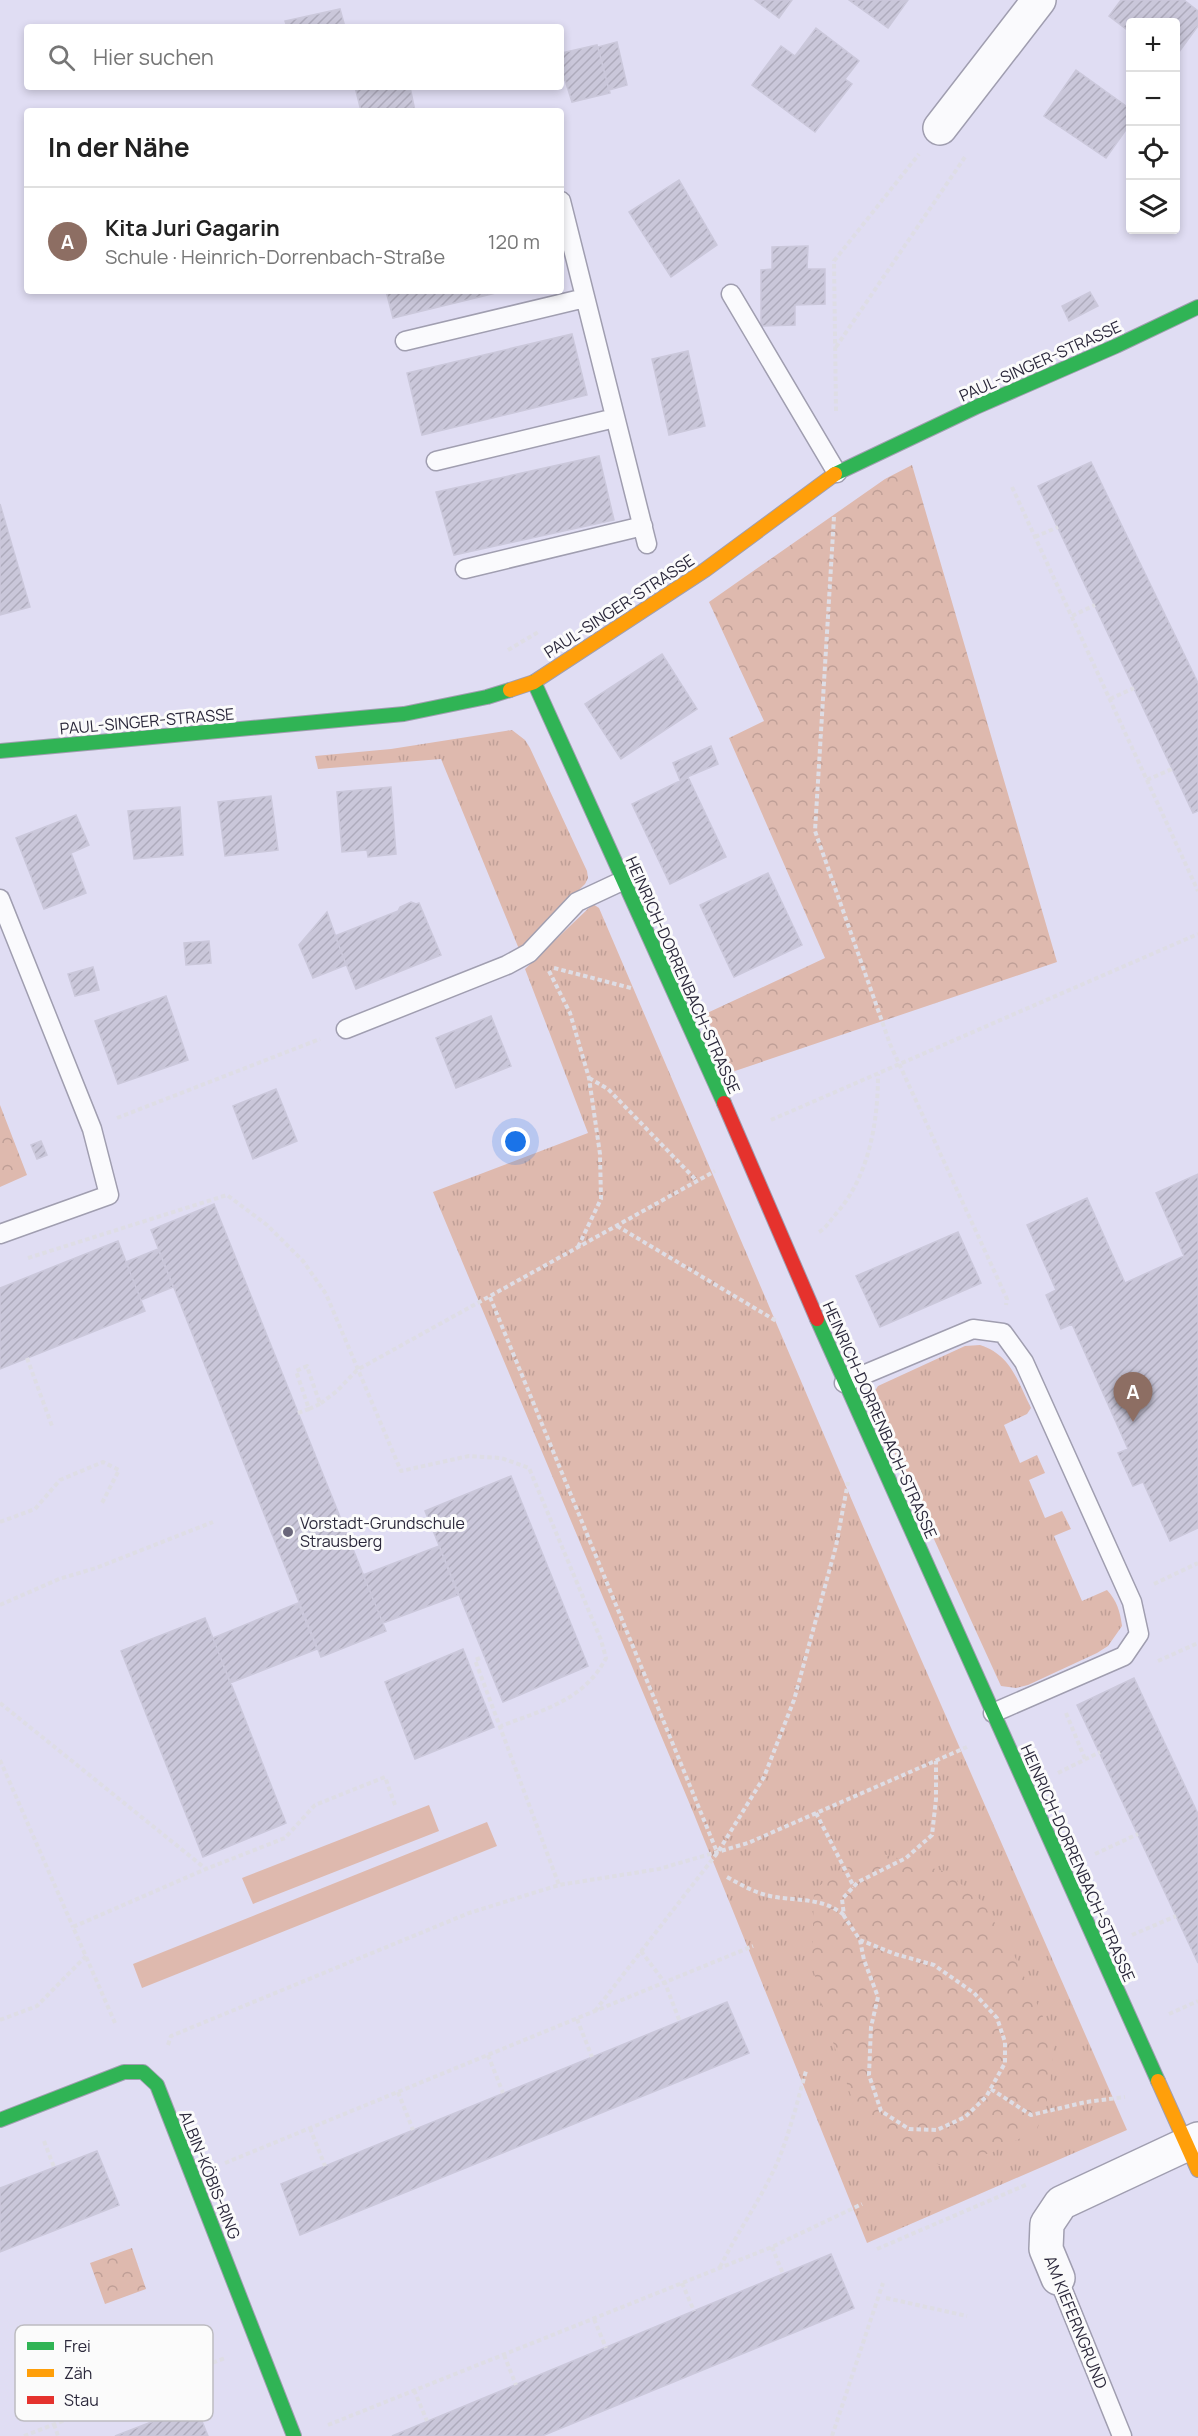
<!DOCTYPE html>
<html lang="de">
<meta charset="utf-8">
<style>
body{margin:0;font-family:Manrope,sans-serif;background:#f2f2f2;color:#222}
.controls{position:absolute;right:18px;top:18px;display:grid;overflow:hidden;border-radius:6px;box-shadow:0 3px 9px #0003}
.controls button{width:54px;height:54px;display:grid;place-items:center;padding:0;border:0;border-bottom:2px solid #e0e0e0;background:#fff;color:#222;font:30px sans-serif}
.you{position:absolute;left:516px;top:1142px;width:21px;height:21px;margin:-15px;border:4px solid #fff;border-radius:50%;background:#1a73e8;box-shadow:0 0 0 9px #1a73e833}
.badge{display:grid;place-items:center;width:39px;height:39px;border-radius:50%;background:#6a677b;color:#fff;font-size:20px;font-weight:700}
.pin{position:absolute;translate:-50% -50px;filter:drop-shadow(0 2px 3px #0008)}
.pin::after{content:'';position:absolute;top:32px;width:21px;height:18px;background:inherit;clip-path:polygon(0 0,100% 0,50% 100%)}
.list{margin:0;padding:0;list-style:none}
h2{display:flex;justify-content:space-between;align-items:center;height:78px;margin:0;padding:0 24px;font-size:26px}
h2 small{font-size:20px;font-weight:400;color:#767676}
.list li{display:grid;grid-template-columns:39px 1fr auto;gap:18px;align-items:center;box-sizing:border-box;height:108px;padding:0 24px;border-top:2px solid #e0e0e0}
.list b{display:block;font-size:22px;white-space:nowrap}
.list p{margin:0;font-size:20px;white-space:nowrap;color:#767676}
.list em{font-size:20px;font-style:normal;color:#767676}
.icon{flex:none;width:33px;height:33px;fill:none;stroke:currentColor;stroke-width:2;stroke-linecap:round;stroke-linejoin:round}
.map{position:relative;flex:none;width:1198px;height:2436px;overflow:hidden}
.search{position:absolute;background:#fff;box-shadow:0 3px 9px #0003;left:24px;top:24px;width:540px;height:66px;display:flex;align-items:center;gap:15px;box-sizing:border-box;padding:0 21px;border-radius:6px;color:#767676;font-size:22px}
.panel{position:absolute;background:#fff;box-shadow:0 3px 9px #0003;left:24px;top:108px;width:540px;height:186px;border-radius:6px}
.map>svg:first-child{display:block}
</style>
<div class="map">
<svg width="1198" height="2436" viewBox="0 0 1198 2436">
<defs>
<pattern id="grass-tufts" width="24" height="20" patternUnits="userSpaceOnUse" patternTransform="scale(1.5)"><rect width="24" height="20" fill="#deb9ae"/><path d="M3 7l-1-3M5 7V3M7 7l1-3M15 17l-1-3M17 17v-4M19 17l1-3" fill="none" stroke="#bf9f97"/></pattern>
<pattern id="forest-crowns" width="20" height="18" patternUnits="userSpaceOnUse" patternTransform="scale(1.5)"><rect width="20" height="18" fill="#deb9ae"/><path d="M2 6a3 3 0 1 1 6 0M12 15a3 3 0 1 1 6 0" fill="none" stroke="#bf9f97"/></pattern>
<pattern id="building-hatch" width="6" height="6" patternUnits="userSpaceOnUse" patternTransform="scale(1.5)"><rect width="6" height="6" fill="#cac7da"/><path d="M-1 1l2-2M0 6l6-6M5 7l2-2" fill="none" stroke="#aeabbc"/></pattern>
</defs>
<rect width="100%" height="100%" fill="#e0ddf3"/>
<!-- grass -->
<path fill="url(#grass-tufts)" d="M512 730 525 740 530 748 587 871 588 878 585 884 519 949 441 759 318 769 315 756 391 749Z
M593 904 599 908 868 1538 1127 2130 867 2243 691 1807 433 1192 588 1133 525 969Z
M980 1345C1011 1355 1017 1380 1031 1408L1027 1414 1004 1425 1020 1463 1037 1455 1045 1473 1029 1480 1045 1518 1062 1511 1071 1529 1054 1536 1082 1601 1107 1590C1117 1601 1120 1611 1122 1626L1108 1646 1097 1653 1028 1685 1016 1688 1001 1686 870 1399 878 1386 965 1346Z"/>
<!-- forest -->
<path fill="url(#forest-crowns)" d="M912 465 1057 962 732 1072 705 1014 825 958 729 738 764 721 709 602 885 479Z
M0 1105 27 1175 0 1187Z
M883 1854 946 1872 982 1901 1015 1957 1054 2040 1049 2094 1037 2130 991 2153 940 2165 895 2146 853 2102 823 2012 812 1963 814 1890 838 1871Z
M132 2248 146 2289 105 2304 90 2263Z"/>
<!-- garden -->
<path fill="#deb9ae" d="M429 1805 439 1831 253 1904 242 1878Z
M487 1822 497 1846 142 1988 133 1964Z"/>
<!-- building -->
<path fill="url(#building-hatch)" stroke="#cbc8db" stroke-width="1.5" d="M755 0H792L779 18Z
M849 0H908L888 28Z
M1121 0H1184L1198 11V26L1176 56V22H1130V32L1109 16Z
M340 9 345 27H287L285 21Z
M816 28 859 61 845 79 852 84 815 132 752 85 781 46 795 56Z
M617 42 627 85 609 90 598 47Z
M597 45 610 93 572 102 565 80 561 81V53Z
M1076 70 1130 109V124L1106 158 1044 116Z
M355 87H410L415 111H361Z
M679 180 717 245 671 277 629 212Z
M808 246 807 269H825V304L795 305V325L761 326V270L772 269V247Z
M386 291H504L393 318Z
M1090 292 1098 306 1069 321 1062 306Z
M572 334 587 395 422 435 407 373Z
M688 351 705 426 669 435 652 359Z
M599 456 614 520 454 555 436 492Z
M1091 462 1198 683V811L1193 813 1038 486Z
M0 504 30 607 0 615Z
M662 654 697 709 621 759 585 704Z
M711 746 718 764 680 780 673 763Z
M688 777 726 857 670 884 632 804Z
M391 787 396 854 368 857 367 850 342 852 337 792Z
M271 796 278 850 225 856 218 802Z
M180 807 183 855 134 859 128 811Z
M76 815 89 845 71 853 86 893 44 909 16 838Z
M768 873 802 945 734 977 700 905Z
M411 902 416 904 419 903 441 955 356 989 335 936 398 911 400 907Z
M327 912 346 965 313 978 299 945Z
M209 941 211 963 186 965 184 943Z
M93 967 99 990 75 996 68 974Z
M166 996 188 1060 118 1084 95 1021Z
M491 1016 511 1066 456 1088 436 1038Z
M276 1089 297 1141 253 1159 233 1106Z
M41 1141 47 1155 37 1159 31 1145Z
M1198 1174V1528L1170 1541 1143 1482 1133 1486 1118 1453 1128 1449 1072 1324 1061 1329 1046 1295 1056 1290 1027 1225 1087 1198 1125 1283 1184 1256 1156 1193Z
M214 1204 386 1631 321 1657 151 1230Z
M958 1232 981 1283 880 1327 856 1276Z
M118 1241 145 1311 0 1369V1288Z
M158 1249 173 1287 141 1300 126 1262Z
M511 1476 588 1666 503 1702 425 1511Z
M439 1546 458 1595 383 1623 363 1575Z
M298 1603 317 1649 230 1683 213 1638Z
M205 1618 286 1823 203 1857 121 1651Z
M463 1649 494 1727 415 1759 385 1682Z
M1134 1678 1198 1814V1963L1077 1705Z
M727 2002 749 2053 300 2235 281 2184Z
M97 2151 119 2205 0 2252V2188Z
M831 2254 854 2308 542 2436H392Z
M195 2404 208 2436H115L154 2421Z"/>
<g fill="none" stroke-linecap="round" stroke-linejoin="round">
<defs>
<path id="lane" d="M561 201 647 544
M731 294 837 473
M405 341 585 298
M436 461 615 418
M465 569 643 526
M0 899 92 1129 109 1195 0 1234
M346 1029 507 965 529 953 577 902 622 881
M844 1383 973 1329 1003 1333 1024 1362 1132 1602 1139 1634 1124 1656 993 1713
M1058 2278 1122 2436"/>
<path id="street" d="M940 128 1039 0
M1058 2278 1046 2249 1047 2224 1061 2203 1198 2139"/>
<path id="fast" d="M835 474 976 407 1116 346 1198 307
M534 682 724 1103
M0 751 404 714 487 697 510 690
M817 1319 1158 2081
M0 2120 124 2072H143L157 2085 294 2436"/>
<path id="slow" d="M510 690 534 682 705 570 835 474
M1158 2081 1198 2170"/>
<path id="jam" d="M724 1103 817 1319"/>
</defs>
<!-- lane casing -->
<use href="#lane" stroke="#a09eb0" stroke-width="21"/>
<!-- street casing -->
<use href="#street" stroke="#a09eb0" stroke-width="36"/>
<!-- fast casing -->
<use href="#fast" stroke="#a09eb0" stroke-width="16"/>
<!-- slow casing -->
<use href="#slow" stroke="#a09eb0" stroke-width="16"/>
<!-- jam casing -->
<use href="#jam" stroke="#a09eb0" stroke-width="16"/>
<!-- path -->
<path stroke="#dedde5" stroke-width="4" stroke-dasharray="4.5 3" stroke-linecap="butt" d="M836 347 965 157
M836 411 834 261 919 154
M1012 487 1198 891
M834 517 815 831 890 1044 1007 1299 1006 1305
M1035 537 1058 527
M1072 616 1095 605
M508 650 540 631
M1110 699 1134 688
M1147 780 1172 769
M554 968 631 988
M549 971 570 1013 589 1078 600 1154 601 1199 578 1247
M589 1078 608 1089 696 1180
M117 1118 320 1039
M771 1120 1198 934
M617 1226 778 1322
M819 1232C826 1228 830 1221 835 1215 869 1177 878 1123 878 1074
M28 1258 227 1195 267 1225 303 1261 326 1294 401 1471 469 1456 501 1458 529 1468 601 1640 606 1658C584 1701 542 1710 501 1726
M490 1297 717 1852
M27 1358 52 1426
M309 1409 320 1404
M298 1413 309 1409 296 1371 307 1366 320 1404 337 1391 357 1370 715 1171
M0 1522 35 1509 60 1480 103 1462 119 1470 102 1503
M1154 1584 1198 1563
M0 1605 59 1579 96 1568 213 1522
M480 1658 475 1660 559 1885
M1158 1661 1198 1643
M0 1703 206 1869
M1066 1713 1085 1759
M0 1760 73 1927
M1058 1773 1100 1752
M816 1813 854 1887
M1095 1854 1138 1834
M727 1877C743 1886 757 1894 775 1897 800 1901 823 1898 844 1915
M1132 1935 1176 1916
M860 1940 864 1960 878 1997 871 2027 869 2075 881 2111 909 2129 937 2130 965 2117 986 2097 1005 2063V2042L997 2018 974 1993 934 1965 895 1954 860 1940 844 1916 842 1899 858 1882 906 1858 932 1835 936 1799V1761
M641 1951 665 1983 680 2022
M595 2011 718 1852 764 1777 794 1700 836 1546 848 1482
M1169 2014 1198 2001
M577 2019 592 2057
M0 2020 37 2006 86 1956
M115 2023 73 1927 206 1869 285 1838 315 1805 385 1777 395 1805
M168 2045 171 2036 469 1913 559 1885 659 1869 748 1843 967 1747
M488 2055 503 2093
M991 2089 1031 2115 1086 2102 1125 2097
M398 2092 413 2130
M310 2128 325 2166
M44 2141 54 2167
M225 2163 753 1946
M772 2247 783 2274
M877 2249 1028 2184
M720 2267C739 2229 764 2195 780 2156 791 2128 798 2099 806 2071
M682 2283 694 2311
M886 2298 967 2316
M594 2319 606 2348
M504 2355 516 2385
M142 2390 154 2421
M414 2390 427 2421
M54 2424 58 2436
M328 2425 772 2247 862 2204
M24 2436 225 2358
M832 2436 883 2283"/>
<!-- lane -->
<use href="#lane" stroke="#fafafd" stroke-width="18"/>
<!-- street -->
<use href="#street" stroke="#fafafd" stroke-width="33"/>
<!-- fast -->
<use href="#fast" stroke="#30b455" stroke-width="14"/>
<!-- slow -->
<use href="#slow" stroke="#ff9f0a" stroke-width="14"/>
<!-- jam -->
<use href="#jam" stroke="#e5322d" stroke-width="14"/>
</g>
<!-- markers -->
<circle fill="#6a677b" stroke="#fbfbfb" stroke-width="2" cx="288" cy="1532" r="6"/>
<g text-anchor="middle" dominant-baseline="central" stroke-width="6" stroke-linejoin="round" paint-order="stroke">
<!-- street labels -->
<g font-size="16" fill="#2b283b" stroke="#fbfbfb">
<text transform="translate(1040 361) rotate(-24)">PAUL-SINGER-STRASSE</text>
<text transform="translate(619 606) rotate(-33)">PAUL-SINGER-STRASSE</text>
<text transform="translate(147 721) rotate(-5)">PAUL-SINGER-STRASSE</text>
<text transform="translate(683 975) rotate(66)">HEINRICH-DORRENBACH-STRASSE</text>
<text transform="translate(880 1420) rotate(66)">HEINRICH-DORRENBACH-STRASSE</text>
<text transform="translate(1078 1863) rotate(66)">HEINRICH-DORRENBACH-STRASSE</text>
<text transform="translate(210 2175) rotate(68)">ALBIN-KÖBIS-RING</text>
<text transform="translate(1076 2322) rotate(68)">AM KIEFERNGRUND</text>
</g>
<!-- poi labels -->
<g font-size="16" fill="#2b283b" stroke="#fbfbfb" text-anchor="start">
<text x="300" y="1523">Vorstadt-Grundschule<tspan x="300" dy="18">Strausberg</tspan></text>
</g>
</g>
<!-- legend -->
<rect x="15" y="2325" width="198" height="96" rx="9" fill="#fbfbfb" stroke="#bdbcc1" stroke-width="1.5"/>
<rect x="27" y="2342" width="27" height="8" fill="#30b455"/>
<rect x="27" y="2369" width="27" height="8" fill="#ff9f0a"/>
<rect x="27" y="2396" width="27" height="8" fill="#e5322d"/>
<g font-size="16" fill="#2b283b">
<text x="64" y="2352">Frei</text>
<text x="64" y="2379">Zäh</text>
<text x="64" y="2406">Stau</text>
</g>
</svg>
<div class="controls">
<button>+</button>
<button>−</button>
<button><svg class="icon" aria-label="locate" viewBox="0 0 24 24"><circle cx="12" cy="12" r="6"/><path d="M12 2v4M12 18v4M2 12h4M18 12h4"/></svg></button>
<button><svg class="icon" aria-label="layers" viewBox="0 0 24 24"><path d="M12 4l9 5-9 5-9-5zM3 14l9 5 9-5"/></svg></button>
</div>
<div class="you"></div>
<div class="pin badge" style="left:1133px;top:1422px;background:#8d6e63">A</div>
<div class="search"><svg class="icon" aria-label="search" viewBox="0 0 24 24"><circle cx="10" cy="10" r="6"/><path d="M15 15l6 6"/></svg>Hier suchen</div>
<section class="panel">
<h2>In der Nähe<small></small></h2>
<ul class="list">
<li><span class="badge" style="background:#8d6e63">A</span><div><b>Kita Juri Gagarin</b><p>Schule · Heinrich-Dorrenbach-Straße</p></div><em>120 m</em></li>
</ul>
</section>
</div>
